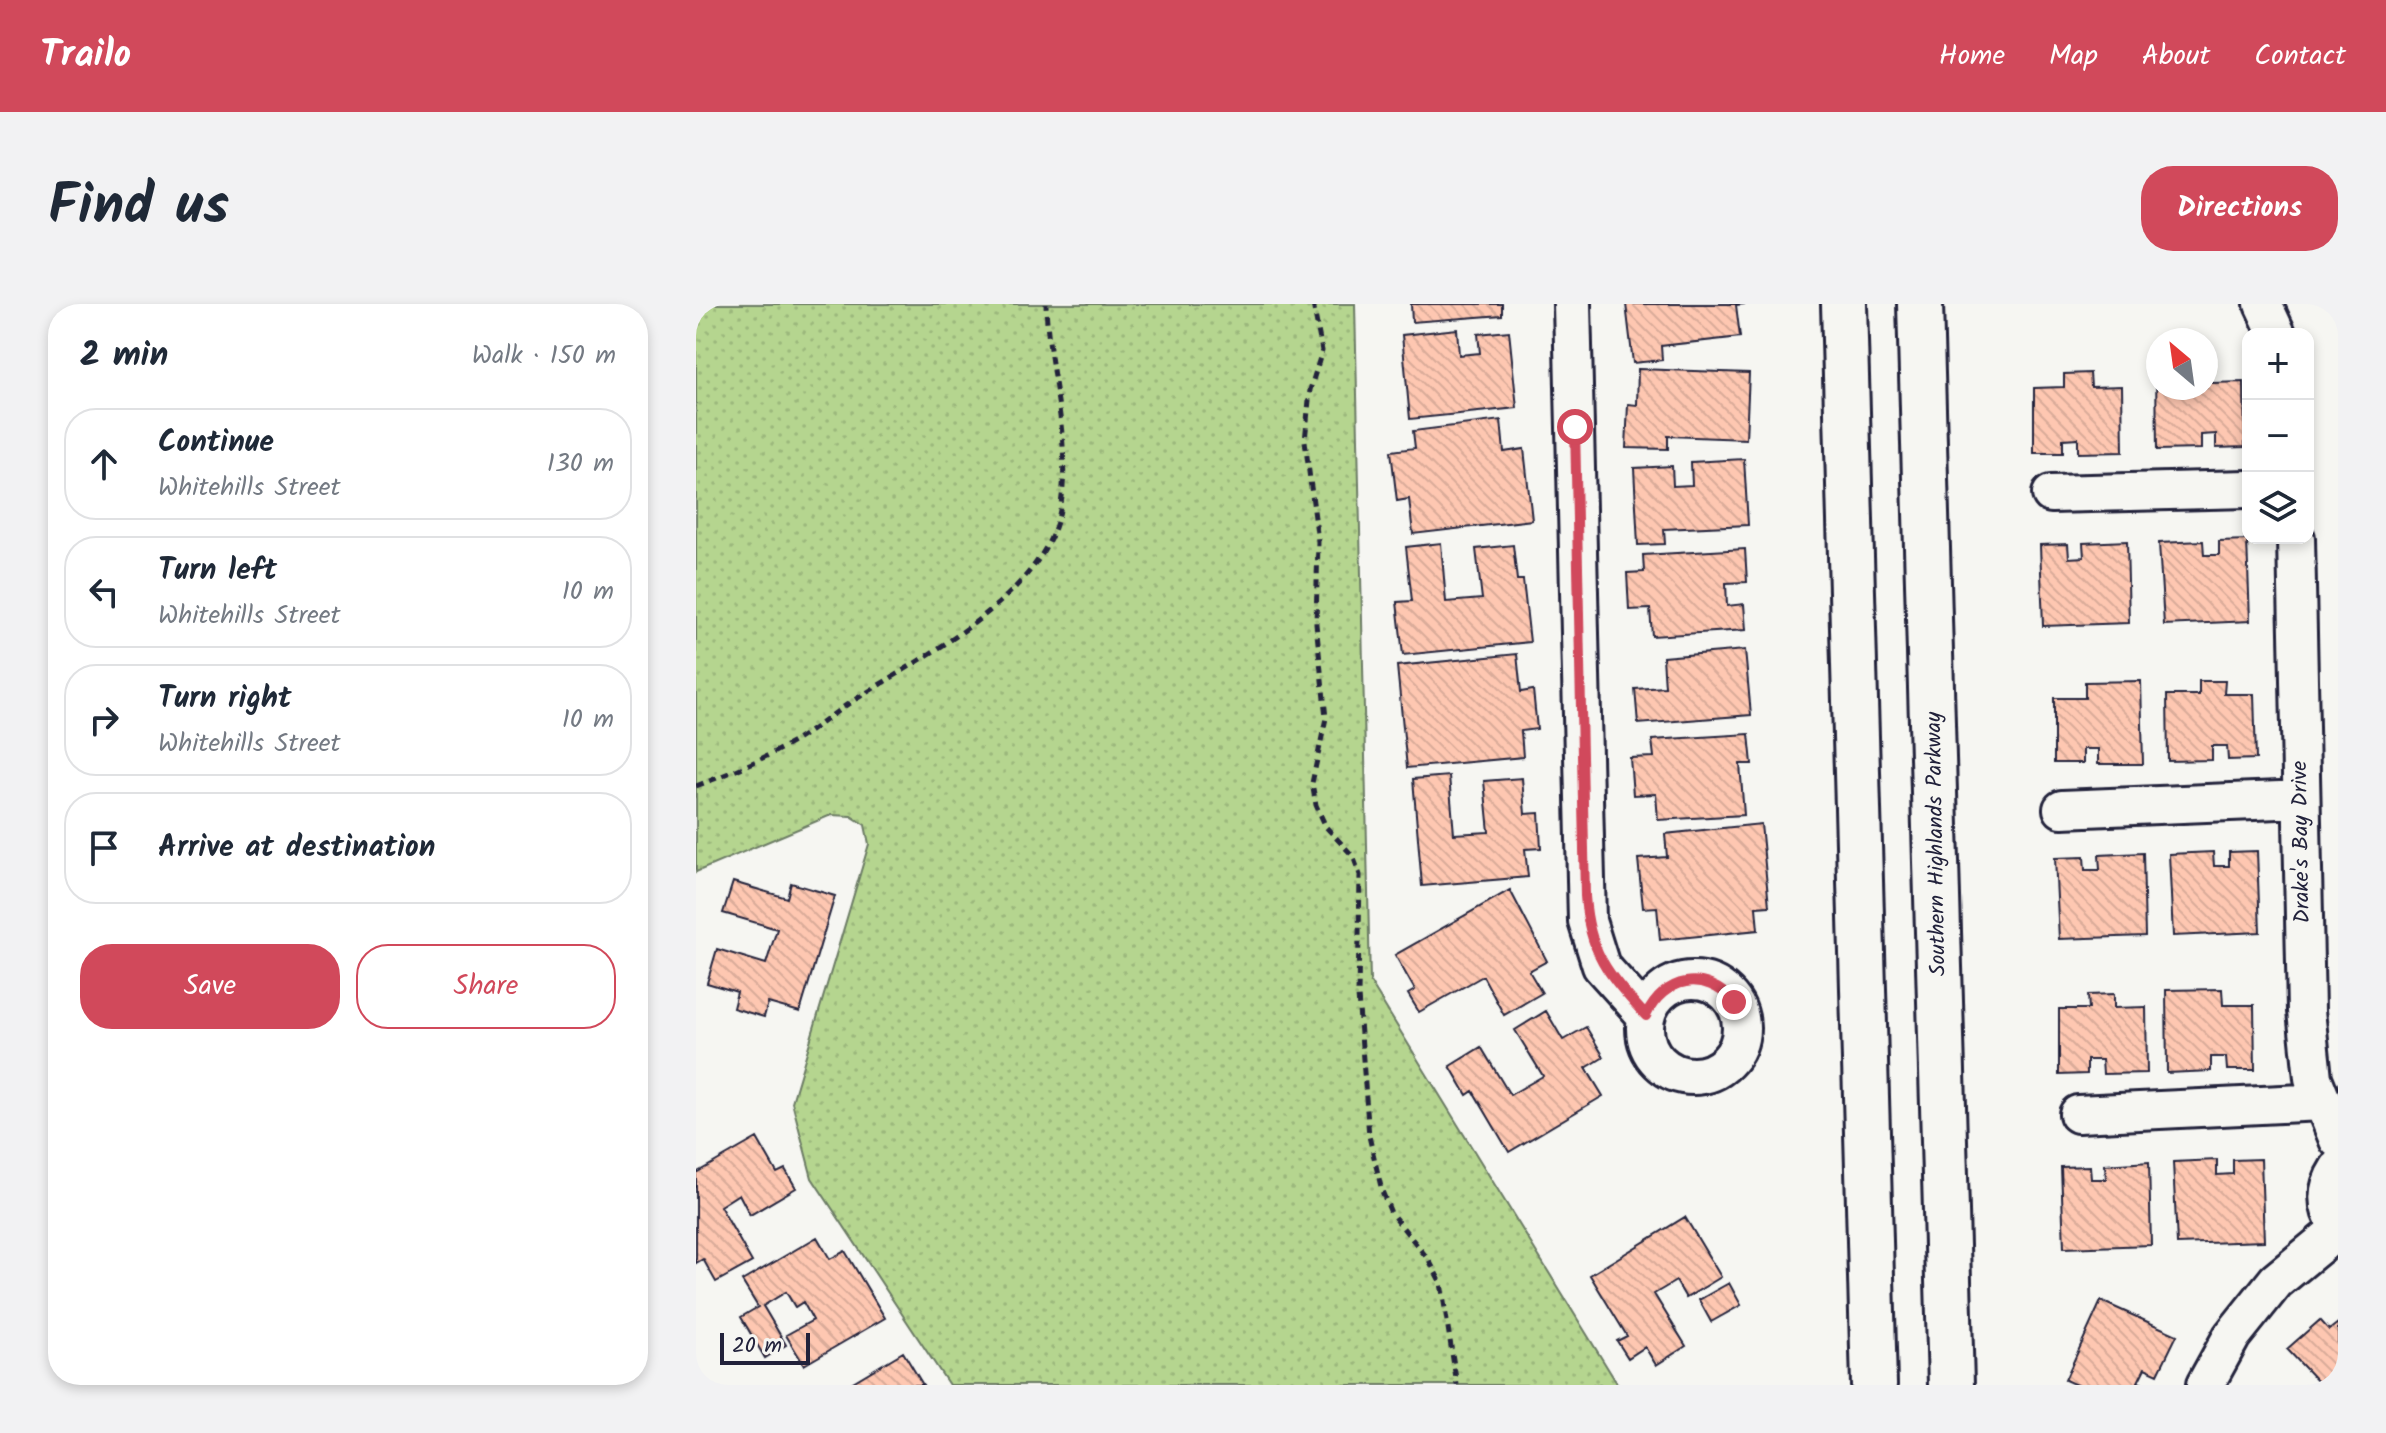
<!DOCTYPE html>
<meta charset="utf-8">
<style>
body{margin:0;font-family:Kalam,sans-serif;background:#f2f2f3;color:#1f2937}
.controls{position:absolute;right:24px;top:24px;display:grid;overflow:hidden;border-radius:16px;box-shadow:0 4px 12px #0003}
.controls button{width:72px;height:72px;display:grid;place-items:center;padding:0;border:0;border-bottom:2px solid #e0e1e3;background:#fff;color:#1f2937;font:40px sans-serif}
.compass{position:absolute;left:1450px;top:24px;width:72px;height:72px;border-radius:50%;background:#fff;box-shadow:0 4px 12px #0003;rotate:331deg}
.scale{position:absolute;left:24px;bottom:20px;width:90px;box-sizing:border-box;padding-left:8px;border:4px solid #22223b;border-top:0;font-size:22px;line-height:28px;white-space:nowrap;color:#22223b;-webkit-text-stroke:6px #f6f6f2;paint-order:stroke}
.stop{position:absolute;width:24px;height:24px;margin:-18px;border:6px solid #d1495b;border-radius:50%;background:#fff}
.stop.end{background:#d1495b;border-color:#fff;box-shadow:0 2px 8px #0008}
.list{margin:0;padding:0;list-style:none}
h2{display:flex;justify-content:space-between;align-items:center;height:104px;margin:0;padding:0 32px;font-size:34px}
h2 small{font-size:26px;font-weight:400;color:#747a83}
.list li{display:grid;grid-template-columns:52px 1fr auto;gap:24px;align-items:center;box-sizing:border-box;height:112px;margin:0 16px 16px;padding:0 16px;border:2px solid #e0e1e3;border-radius:32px}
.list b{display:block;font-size:30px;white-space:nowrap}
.list p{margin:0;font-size:26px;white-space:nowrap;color:#747a83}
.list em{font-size:26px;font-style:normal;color:#747a83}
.actions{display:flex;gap:16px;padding:24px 32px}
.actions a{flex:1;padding:18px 0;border:2px solid #d1495b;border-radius:32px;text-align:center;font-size:28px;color:#d1495b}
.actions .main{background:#d1495b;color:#fff}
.icon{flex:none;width:44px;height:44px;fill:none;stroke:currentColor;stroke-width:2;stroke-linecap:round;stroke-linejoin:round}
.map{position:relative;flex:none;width:1642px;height:1081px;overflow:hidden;border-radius:32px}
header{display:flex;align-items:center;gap:48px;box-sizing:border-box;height:112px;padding:0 40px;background:#d1495b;color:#fff}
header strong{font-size:38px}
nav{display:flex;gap:44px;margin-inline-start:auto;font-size:28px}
.intro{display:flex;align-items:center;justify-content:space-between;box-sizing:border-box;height:192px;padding:0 48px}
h1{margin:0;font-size:56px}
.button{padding:20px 36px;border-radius:32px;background:#d1495b;color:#fff;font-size:28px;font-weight:700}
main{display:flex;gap:48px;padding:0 48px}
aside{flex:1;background:#fff;border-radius:32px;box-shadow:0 4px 12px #0003}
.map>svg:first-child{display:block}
</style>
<header>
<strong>Trailo</strong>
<nav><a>Home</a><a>Map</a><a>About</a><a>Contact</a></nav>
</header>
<div class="intro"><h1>Find us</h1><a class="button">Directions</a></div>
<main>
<aside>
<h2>2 min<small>Walk · 150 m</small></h2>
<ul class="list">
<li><svg class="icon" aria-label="ahead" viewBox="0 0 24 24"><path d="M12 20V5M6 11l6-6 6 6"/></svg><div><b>Continue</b><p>Whitehills Street</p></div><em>130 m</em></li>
<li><svg class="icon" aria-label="left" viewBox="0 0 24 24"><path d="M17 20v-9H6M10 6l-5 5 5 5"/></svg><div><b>Turn left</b><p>Whitehills Street</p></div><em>10 m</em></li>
<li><svg class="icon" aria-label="right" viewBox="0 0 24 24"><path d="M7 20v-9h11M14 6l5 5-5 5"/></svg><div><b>Turn right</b><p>Whitehills Street</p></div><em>10 m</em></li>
<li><svg class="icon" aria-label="arrive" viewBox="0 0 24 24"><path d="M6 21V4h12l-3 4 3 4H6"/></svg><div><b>Arrive at destination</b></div></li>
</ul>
<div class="actions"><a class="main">Save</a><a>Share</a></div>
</aside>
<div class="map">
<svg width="1642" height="1081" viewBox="0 0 1642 1081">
<defs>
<pattern id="grass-dots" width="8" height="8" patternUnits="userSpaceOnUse" patternTransform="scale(2)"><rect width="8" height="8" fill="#b5d58f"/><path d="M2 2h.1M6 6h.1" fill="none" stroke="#9bb77c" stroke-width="1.8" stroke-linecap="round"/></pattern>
<pattern id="building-back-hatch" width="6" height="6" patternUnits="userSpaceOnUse" patternTransform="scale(2)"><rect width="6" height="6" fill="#fec7b1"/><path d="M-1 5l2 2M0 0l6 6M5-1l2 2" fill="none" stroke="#d9ab99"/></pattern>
</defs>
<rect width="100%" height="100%" fill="#f6f6f2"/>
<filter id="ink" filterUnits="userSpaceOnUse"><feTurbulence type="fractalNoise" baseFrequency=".0125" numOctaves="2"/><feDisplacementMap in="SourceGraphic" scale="16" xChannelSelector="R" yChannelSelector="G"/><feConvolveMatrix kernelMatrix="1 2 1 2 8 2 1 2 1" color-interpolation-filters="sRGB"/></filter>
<g filter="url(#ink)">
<!-- grass -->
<path fill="url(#grass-dots)" stroke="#6c7c65" stroke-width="2" d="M0 0H659L674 678 922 1081H253L116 874 96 798 173 540 169 521 155 512 135 511 0 568Z"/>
<!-- building -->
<path fill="url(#building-back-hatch)" stroke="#22223b" stroke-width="2" d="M715 0H806V11L716 18Z
M930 0H1049L1040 1 1044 33 965 42 966 56 937 59Z
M761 25 763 51 784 49 782 30 813 27 821 104 714 115 706 31Z
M1510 63H1516V79L1548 78 1549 143 1520 144V130L1505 131V145L1461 146 1460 64 1462 84H1510Z
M942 65 1053 69 1050 135 972 132V145L930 144 932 100 941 101Z
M1394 69 1395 83 1426 82 1427 148 1382 149V134L1367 135V149H1338V84L1368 83V70Z
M805 116 808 148 828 145 836 216 717 230 713 195 701 197 695 147 719 144 717 127Z
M1048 155 1052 221 968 225 969 240 942 241 938 164 976 162 977 182 996 181 995 158Z
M1551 236 1554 317 1468 321 1463 239 1507 237 1508 251H1523V237Z
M1431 237 1433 319 1347 322 1344 241 1372 240 1373 254 1388 253 1387 239Z
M745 239 750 298 786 295 780 245 817 241 821 276H827L834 338 707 351 701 298 716 297 710 243Z
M1049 245 1051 278 1030 279 1031 302 1048 300 1050 326 956 332 954 305 933 306 931 269 948 268 947 251Z
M1049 346 1055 411 942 420 939 385 969 383 967 353Z
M821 350 825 388 837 386 841 425 825 427 827 453 711 464 701 362Z
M1445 377 1447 460H1402V445H1387V459H1358V394H1389V378Z
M1503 377H1529L1528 390H1558L1560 455 1532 456 1531 442H1516V456L1472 457 1471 391H1503Z
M1053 430 1056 460H1044L1048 511 962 516 960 490 937 491 934 454 958 453 956 436Z
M753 472 758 530 793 528 788 477 826 474 829 510 843 509 845 544 829 545 832 573 726 582 717 475Z
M1065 520 1073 602 1060 603 1062 626 964 636 961 603 947 604 942 555 971 553 969 530Z
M1561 547 1564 628 1477 632 1473 550 1517 548 1518 562H1533V548Z
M1447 549 1449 632 1363 635 1359 554 1388 553 1389 566H1404L1403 551Z
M37 578 91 594 95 579 139 592 104 708 72 699 68 713 37 704 41 688 11 679 21 645 70 660 81 625 27 609Z
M814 586 851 657 833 667 846 689 808 711 787 672 723 708 712 690 719 686 699 651Z
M1526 685 1527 701H1558L1559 766H1531L1530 753H1515V767L1471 769 1470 686Z
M1418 690V704L1450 703 1451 769 1407 770 1406 756H1391V770L1363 771V705H1393L1392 691Z
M850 707 867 736 890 723 908 753 890 764 907 792 813 848 777 787 771 791 754 762 785 743 814 791 847 772 819 726Z
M61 834 81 869 89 865 100 884 54 911 43 890 24 902 56 958 20 978 7 955 0 959V869Z
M1565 855 1568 937 1481 940 1477 858 1521 856V871L1537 870V856Z
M1453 858 1455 941 1368 944 1365 863 1394 862 1395 875H1410L1409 861Z
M989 913 1025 973 990 994 980 977 958 990 990 1042 960 1061 949 1043 932 1054 921 1037 931 1032 894 971Z
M121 933 134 955 149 947 189 1014 108 1061 90 1031 117 1016 107 998 99 1003 90 988 67 1002 90 1041 69 1054 45 1013 62 1003 46 977Z
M1033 979 1045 1001 1015 1018 1003 996Z
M1405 997 1481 1031 1462 1070 1449 1064 1442 1078 1449 1081H1380L1369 1076Z
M1624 1016 1633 1026 1642 1019V1081H1625L1591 1045Z
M207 1048 227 1081H152Z"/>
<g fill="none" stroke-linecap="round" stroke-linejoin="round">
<defs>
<path id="street" d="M876 0 891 617 905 662 950 712
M1567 0 1581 30
M1355 190 1552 185
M1600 234 1610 707 1617 774 1642 836
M1366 505 1605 495
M949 724a48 48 0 1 1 96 0a48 48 0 1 1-96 0Z
M1382 810 1626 798
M1642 865C1629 885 1629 903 1642 923
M1509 1081 1536 1032 1580 977 1642 926"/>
<path id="primary" d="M1148 0 1178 1081
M1224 0 1255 1081"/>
</defs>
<!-- street casing -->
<use href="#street" stroke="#22223b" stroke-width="42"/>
<!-- primary casing -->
<use href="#primary" stroke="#22223b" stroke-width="50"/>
<!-- path -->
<path stroke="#22223b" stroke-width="5" stroke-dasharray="8 6" stroke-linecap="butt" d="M617 0 626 47 614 86 609 137 622 237 620 320 630 414 616 479 620 501 630 523 657 552 664 571 662 692 673 832 686 887 695 909 733 956 745 979 761 1081
M0 482C35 469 67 455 99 437 122 423 142 405 165 392 231 351 348 290 364 206 377 135 352 69 350 0"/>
<!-- street -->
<use href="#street" stroke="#f6f6f2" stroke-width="36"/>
<!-- primary -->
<use href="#primary" stroke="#f6f6f2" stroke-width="44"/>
</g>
</g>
<g fill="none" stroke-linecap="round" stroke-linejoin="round" filter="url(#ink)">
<!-- route -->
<path stroke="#d1495b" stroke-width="10" d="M879 123 889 592C893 650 913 671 950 712 968 673 1009 665 1038 698"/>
</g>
<g text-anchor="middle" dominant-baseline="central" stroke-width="8" stroke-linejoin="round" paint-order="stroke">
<!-- street labels -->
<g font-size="22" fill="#22223b" stroke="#f6f6f2">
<text transform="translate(1606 538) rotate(-91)">Drake's Bay Drive</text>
<text transform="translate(1241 540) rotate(-91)">Southern Highlands Parkway</text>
</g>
</g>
</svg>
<div class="controls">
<button>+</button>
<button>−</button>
<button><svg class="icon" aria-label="layers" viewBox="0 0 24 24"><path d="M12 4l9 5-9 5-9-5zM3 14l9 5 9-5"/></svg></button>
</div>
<svg class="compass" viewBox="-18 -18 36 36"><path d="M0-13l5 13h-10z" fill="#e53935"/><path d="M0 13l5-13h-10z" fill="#747a83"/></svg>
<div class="scale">20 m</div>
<div class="stop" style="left:879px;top:123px"></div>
<div class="stop end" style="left:1038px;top:698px"></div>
</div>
</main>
